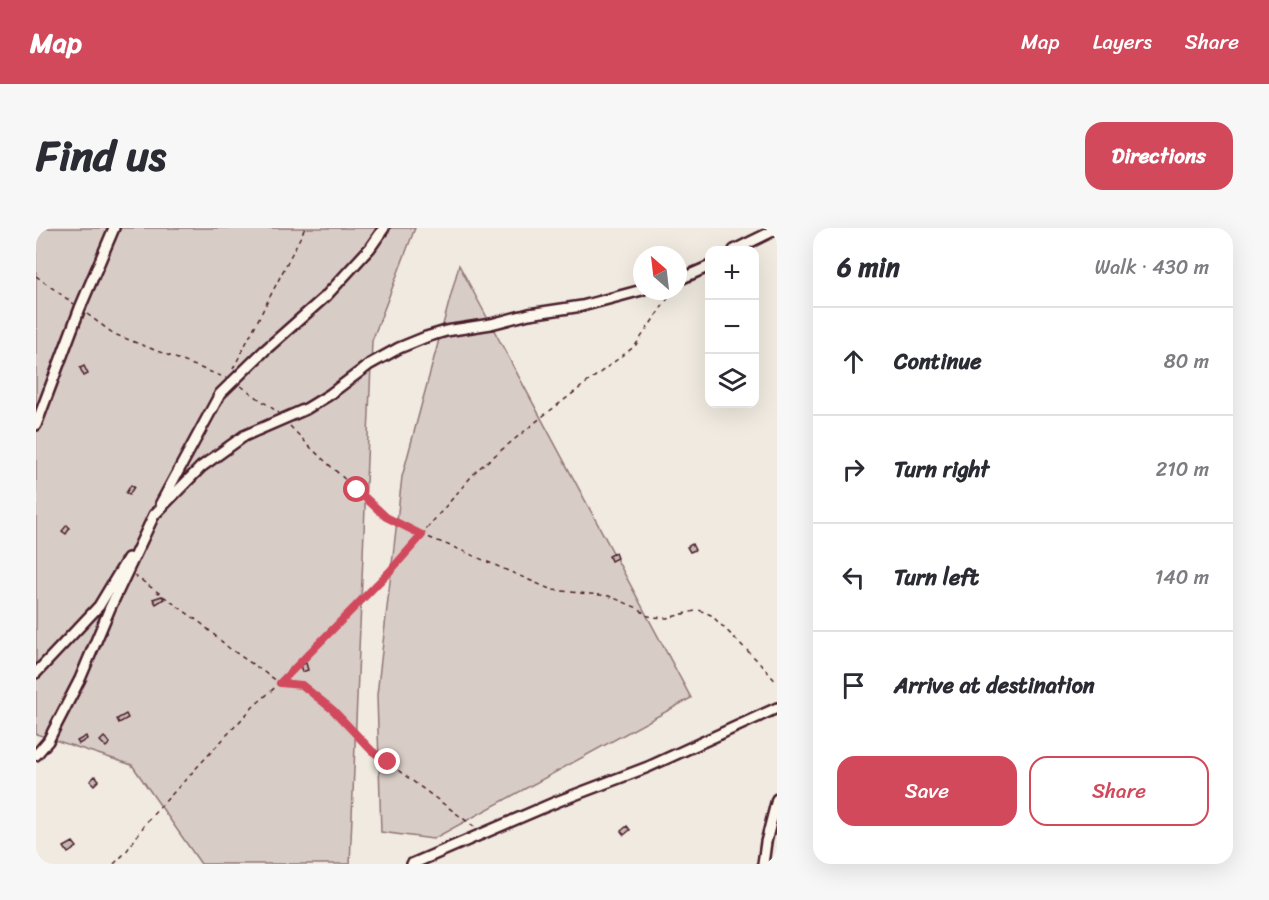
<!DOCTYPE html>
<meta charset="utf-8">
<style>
body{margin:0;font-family:Sriracha,sans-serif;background:#f7f7f7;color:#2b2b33}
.controls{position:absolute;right:18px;top:18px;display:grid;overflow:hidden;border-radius:12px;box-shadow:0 6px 24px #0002}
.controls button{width:54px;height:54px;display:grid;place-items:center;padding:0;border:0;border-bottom:2px solid #e1e1e2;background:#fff;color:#2b2b33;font:30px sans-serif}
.compass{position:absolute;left:597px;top:18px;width:54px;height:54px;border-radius:50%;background:#fff;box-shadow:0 6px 24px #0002;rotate:332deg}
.stop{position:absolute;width:18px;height:18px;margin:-14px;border:4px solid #d1495b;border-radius:50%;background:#fff}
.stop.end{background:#d1495b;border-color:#fff;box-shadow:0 2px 6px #0008}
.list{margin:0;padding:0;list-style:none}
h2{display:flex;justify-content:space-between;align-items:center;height:78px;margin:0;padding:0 24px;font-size:26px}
h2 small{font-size:20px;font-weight:400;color:#7c7c81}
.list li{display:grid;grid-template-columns:39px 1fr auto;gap:18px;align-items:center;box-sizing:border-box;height:108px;padding:0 24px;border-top:2px solid #e1e1e2}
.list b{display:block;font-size:22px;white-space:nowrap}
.list em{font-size:20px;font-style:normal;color:#7c7c81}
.actions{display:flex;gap:12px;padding:18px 24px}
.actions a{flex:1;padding:14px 0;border:2px solid #d1495b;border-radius:18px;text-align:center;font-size:21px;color:#d1495b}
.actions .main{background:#d1495b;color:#fff}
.icon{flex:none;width:33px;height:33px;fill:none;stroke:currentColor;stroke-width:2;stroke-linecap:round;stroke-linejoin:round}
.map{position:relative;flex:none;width:741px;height:636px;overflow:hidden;border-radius:18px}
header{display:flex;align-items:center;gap:36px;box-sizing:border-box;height:84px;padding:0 30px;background:#d1495b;color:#fff}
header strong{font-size:28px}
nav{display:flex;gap:33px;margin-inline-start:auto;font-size:21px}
.intro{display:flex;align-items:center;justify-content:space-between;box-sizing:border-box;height:144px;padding:0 36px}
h1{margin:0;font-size:42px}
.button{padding:15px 27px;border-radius:18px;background:#d1495b;color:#fff;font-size:21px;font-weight:700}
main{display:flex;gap:36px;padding:0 36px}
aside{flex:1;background:#fff;border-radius:18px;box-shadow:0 6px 24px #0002}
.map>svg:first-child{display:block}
</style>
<header>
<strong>Map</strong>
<nav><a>Map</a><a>Layers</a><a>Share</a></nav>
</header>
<div class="intro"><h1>Find us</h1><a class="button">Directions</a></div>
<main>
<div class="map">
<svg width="741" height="636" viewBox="0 0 741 636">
<rect width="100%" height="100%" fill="#f0eae0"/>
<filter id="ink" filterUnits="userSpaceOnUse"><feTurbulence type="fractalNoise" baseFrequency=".0167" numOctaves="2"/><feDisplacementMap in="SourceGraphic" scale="12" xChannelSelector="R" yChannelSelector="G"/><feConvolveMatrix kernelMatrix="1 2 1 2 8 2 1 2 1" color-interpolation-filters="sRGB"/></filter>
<g filter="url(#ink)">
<!-- green -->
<path fill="#d8ccc6" stroke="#917678" stroke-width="1.5" d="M0 0H379L336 113 314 636H165L96 537 0 506Z
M423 37 655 470 397 611 345 604 341 467 366 249Z"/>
<!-- building -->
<path fill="#c8b8b3" stroke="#4a1f2b" stroke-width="1.5" d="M48 138 52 146 48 148 44 140Z
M95 257 98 259 93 267 90 265Z
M31 297 34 300 30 306 26 303Z
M656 316 659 322 654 324 651 319Z
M579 325 581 330 575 333 573 328Z
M126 368 128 371 120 376 117 371Z
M270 435 272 442 266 444 264 437Z
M90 486 92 490 83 495 81 491Z
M50 508 51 511 43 516 41 513Z
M68 509 74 515 70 519 64 513Z
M59 548 63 552 58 557 54 553Z
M591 598 594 602 588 607 585 603Z
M37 614 41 619 32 625 28 619Z"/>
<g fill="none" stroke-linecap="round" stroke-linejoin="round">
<defs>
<path id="minor" d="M698 22 741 1
M642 52 674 38
M0 197 44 80 78 0
M125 275 184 166 228 123 290 68 334 20 348 0
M0 445 63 378 92 330
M0 527 12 513 44 451 74 380 118 287 165 239 208 208 270 181 293 167 334 136 363 120 390 109 410 103 455 96 493 86 546 78 606 62
M376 636 520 574 612 539 741 480
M727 636 730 614 741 571"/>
</defs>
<!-- minor casing -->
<use href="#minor" stroke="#4a1f2b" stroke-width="14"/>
<!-- path -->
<path stroke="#4a1f2b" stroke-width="1.5" stroke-dasharray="4.5 4.5" stroke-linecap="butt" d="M0 48 38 76
M51 86 78 106 190 150
M197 141 269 0
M205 158 243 185
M254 198 277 222 350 289 379 304 422 321 516 362 573 368 604 381 609 387 617 389 631 390 663 382 675 387 725 436 741 455
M98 347 166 396 193 420 244 455 266 457 297 482 336 523 440 600
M78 636 90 624 112 592 217 479 244 455 355 342 441 242 507 188 599 118 637 63"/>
<!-- minor -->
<use href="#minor" stroke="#fbf7ec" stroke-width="9"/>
</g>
</g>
<g fill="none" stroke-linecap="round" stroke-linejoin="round" filter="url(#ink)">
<!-- route -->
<path stroke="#d1495b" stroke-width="8" d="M321 262 350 289 386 307 355 342 244 455 266 457 297 482 336 523 352 534"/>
</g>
</svg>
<div class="controls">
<button>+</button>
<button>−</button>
<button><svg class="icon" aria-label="layers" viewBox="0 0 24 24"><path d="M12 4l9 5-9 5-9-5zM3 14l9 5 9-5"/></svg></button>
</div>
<svg class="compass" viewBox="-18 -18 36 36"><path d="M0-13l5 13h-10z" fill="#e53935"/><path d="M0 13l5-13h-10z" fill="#7c7c81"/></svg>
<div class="stop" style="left:321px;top:262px"></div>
<div class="stop end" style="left:352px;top:534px"></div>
</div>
<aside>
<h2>6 min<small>Walk · 430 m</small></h2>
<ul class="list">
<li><svg class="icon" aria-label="ahead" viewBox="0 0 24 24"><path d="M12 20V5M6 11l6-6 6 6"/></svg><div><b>Continue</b></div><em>80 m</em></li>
<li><svg class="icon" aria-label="right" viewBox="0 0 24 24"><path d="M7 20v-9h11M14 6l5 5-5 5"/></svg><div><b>Turn right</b></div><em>210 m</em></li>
<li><svg class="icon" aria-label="left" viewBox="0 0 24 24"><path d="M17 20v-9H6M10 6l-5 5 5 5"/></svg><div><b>Turn left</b></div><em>140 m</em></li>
<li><svg class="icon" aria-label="arrive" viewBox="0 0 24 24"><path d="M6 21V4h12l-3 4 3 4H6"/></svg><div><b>Arrive at destination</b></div></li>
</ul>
<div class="actions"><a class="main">Save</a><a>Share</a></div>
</aside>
</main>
